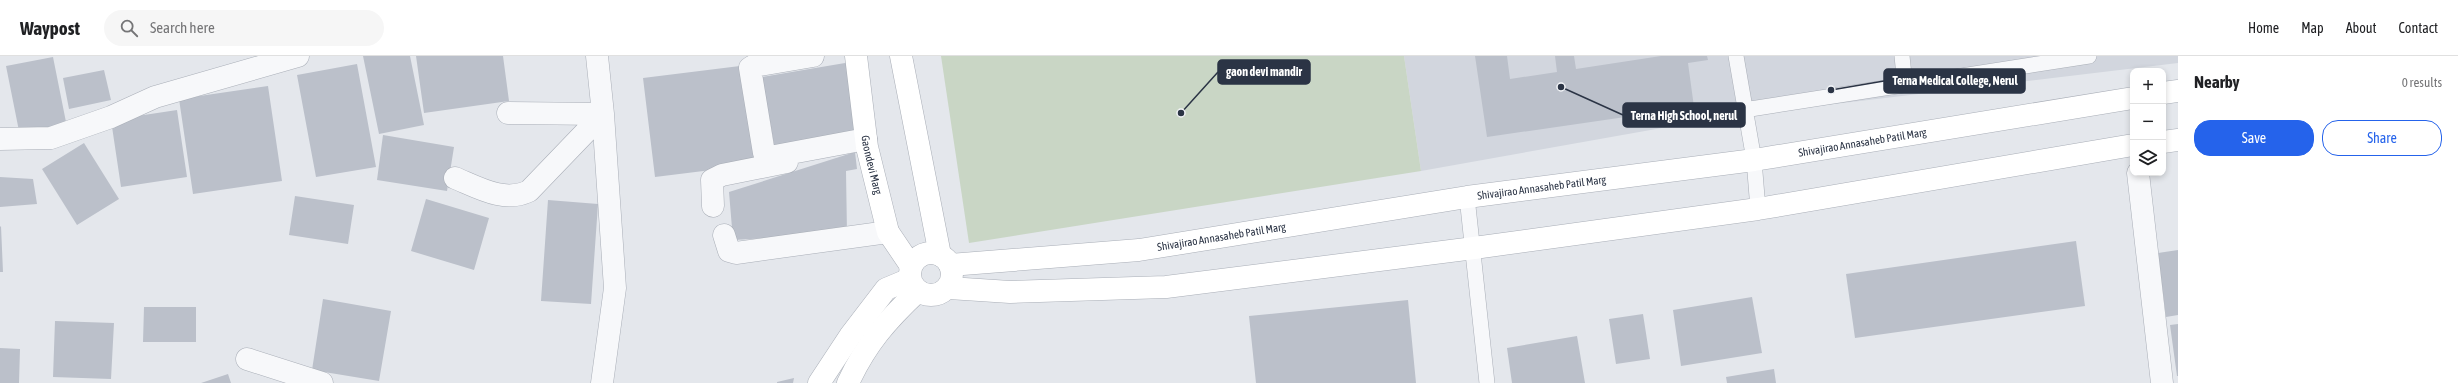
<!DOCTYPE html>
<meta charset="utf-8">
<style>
body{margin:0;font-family:"Asap Condensed",sans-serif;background:#f6f6f6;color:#202124}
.controls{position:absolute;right:12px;top:12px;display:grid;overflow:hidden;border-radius:8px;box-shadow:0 2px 6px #0003}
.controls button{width:36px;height:36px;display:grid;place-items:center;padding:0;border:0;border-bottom:1px solid #e0e0e0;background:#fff;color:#202124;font:20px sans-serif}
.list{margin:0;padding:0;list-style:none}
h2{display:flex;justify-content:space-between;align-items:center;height:52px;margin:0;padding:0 16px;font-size:17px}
h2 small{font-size:13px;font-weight:400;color:#757577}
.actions{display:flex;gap:8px;padding:12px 16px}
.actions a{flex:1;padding:9px 0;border:1px solid #2563eb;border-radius:16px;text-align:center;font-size:14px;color:#2563eb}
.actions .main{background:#2563eb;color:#fff}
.icon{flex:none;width:22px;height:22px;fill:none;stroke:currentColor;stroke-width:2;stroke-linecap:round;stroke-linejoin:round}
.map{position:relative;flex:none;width:2178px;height:327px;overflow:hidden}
header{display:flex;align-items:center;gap:24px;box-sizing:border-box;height:56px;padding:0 20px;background:#fff;border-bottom:1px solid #e0e0e0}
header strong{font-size:19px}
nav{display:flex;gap:22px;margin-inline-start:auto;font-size:14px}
.search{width:280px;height:36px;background:#f6f6f6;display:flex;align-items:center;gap:10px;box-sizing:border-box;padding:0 14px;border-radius:22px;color:#757577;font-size:15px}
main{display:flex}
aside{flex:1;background:#fff}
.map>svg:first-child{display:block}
</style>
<header>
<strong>Waypost</strong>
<div class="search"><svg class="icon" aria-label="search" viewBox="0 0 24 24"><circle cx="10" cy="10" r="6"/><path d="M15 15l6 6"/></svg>Search here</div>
<nav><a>Home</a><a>Map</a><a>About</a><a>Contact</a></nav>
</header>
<main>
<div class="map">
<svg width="2178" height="327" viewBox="0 0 2178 327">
<rect width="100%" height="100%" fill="#e4e7ec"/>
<!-- built -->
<path fill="#d2d6de" d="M1404 0H2178V7L1718 62 1421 115Z"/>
<!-- green -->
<path fill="#c9d6c5" d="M941 0H1404L1421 115 969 187Z"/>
<!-- building -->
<path fill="#bbc0ca" d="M363 0H410L424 69 379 78Z
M416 0H503L509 45 424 57Z
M1475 0H1507L1510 23 1557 16 1555 0H1574L1576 13 1661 0H1707L1708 4 1688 7 1694 51 1487 81Z
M53 1 67 71 20 80 6 10Z
M851 6 864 79 775 94 762 21Z
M357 8 376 111 316 121 297 19Z
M748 9 760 108 655 121 643 22Z
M104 14 111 44 69 53 63 22Z
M268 30 282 125 193 138 179 43Z
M177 54 187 121 121 131 111 64Z
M383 79 454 91 447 135 377 124Z
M84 87 119 143 77 169 42 113Z
M855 96 857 113 846 115 847 178 733 184 729 136Z
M0 121 33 123 37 148 0 151Z
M295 140 354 149 348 188 289 179Z
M426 143 489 162 474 214 411 195Z
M548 144 598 148 591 248 541 245Z
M1 170 3 216H0V171Z
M2076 185 2085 250 1855 282 1846 218Z
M2178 194V259L2166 261 2158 197Z
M1752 241 1762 297 1681 310 1673 254Z
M323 243 391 255 379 325 312 314Z
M1408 244 1416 327H1256L1249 260Z
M144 251H196V286H143Z
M1643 258 1650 303 1616 308 1609 263Z
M55 265 114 267 111 323 53 321Z
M2178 268V320H2177L2170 269Z
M1577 280 1585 327H1512L1507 292Z
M0 292 20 293 19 327H0Z
M1774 313 1776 327H1727L1726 321Z
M228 318 231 327H201Z
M794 322 793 327H777V326Z"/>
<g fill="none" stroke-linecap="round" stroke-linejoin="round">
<defs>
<path id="lane" d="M1736 0 1754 104 1758 153
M1902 0 1905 29
M1744 54 2089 0
M1467 141 1487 327"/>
<path id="street" d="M597 0 603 58 615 232 602 327
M813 0 753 10 750 12 764 97 767 100H775L866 83
M508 57 603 58
M0 83 51 82 111 61 155 41 298 0
M2138 117 2162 327
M455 122C479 132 504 147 529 135L603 58
M713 150 712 124 722 119 787 106
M724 179 729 195 736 197 888 176
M247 303 322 327"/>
<g id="secondary">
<path id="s1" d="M856 0 867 91 888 176 911 210"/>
<path d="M901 0 940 199"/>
<path d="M2163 37 2178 35"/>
<path d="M2163 86 2178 84"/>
<circle cx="931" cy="218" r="21"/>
<path id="s2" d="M950 209 1139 194 1467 141 1754 104 2133 42"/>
<path d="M949 232 1010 236 1166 231 1474 192 1758 153 2133 89"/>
<path d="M819 327 850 280 886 233 910 223"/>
<path d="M848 327C866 288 887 264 918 235"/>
</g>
</defs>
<!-- lane casing -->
<use href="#lane" stroke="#a9aeb7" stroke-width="16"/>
<!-- street casing -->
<use href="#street" stroke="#a9aeb7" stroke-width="23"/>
<!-- secondary casing -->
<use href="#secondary" stroke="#a9aeb7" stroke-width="23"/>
<!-- lane -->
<use href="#lane" stroke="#f7f8fa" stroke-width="15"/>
<!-- street -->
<use href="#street" stroke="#f7f8fa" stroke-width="22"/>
<!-- secondary -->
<use href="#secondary" stroke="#fff" stroke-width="22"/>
</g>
<g text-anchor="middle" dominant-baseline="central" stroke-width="3.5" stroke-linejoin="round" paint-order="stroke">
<!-- street labels -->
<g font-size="11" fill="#2b3445" stroke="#f4f6f9">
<text stroke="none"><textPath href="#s2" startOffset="921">Shivajirao Annasaheb Patil Marg</textPath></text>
<text stroke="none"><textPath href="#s1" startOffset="110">Gaondevi Marg</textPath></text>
<text stroke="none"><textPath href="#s2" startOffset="597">Shivajirao Annasaheb Patil Marg</textPath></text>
<text stroke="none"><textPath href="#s2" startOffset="273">Shivajirao Annasaheb Patil Marg</textPath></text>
</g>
</g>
<!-- callouts -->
<path fill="none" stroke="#2b3445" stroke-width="1.5" d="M1181 57L1218 16M1831 34L1884 25M1561 31L1623 59"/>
<g fill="#2b3445" stroke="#f4f6f9" stroke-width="1.5">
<circle cx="1181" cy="57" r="4"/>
<circle cx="1831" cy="34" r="4"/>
<circle cx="1561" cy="31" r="4"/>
</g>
<g fill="#2b3445" stroke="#2b3445" stroke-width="1.5">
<rect x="1218" y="4" width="92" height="24" rx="4"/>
<rect x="1884" y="13" width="141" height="24" rx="4"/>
<rect x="1623" y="47" width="122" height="24" rx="4"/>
</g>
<g font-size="12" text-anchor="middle" font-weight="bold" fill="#fff">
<text x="1264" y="20">gaon devi mandir</text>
<text x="1955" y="29">Terna Medical College, Nerul</text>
<text x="1684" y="64">Terna High School, nerul</text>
</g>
</svg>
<div class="controls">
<button>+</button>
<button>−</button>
<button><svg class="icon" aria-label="layers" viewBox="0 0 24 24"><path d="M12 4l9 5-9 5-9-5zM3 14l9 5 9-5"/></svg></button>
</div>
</div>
<aside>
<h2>Nearby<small>0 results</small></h2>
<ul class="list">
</ul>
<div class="actions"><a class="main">Save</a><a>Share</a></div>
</aside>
</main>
